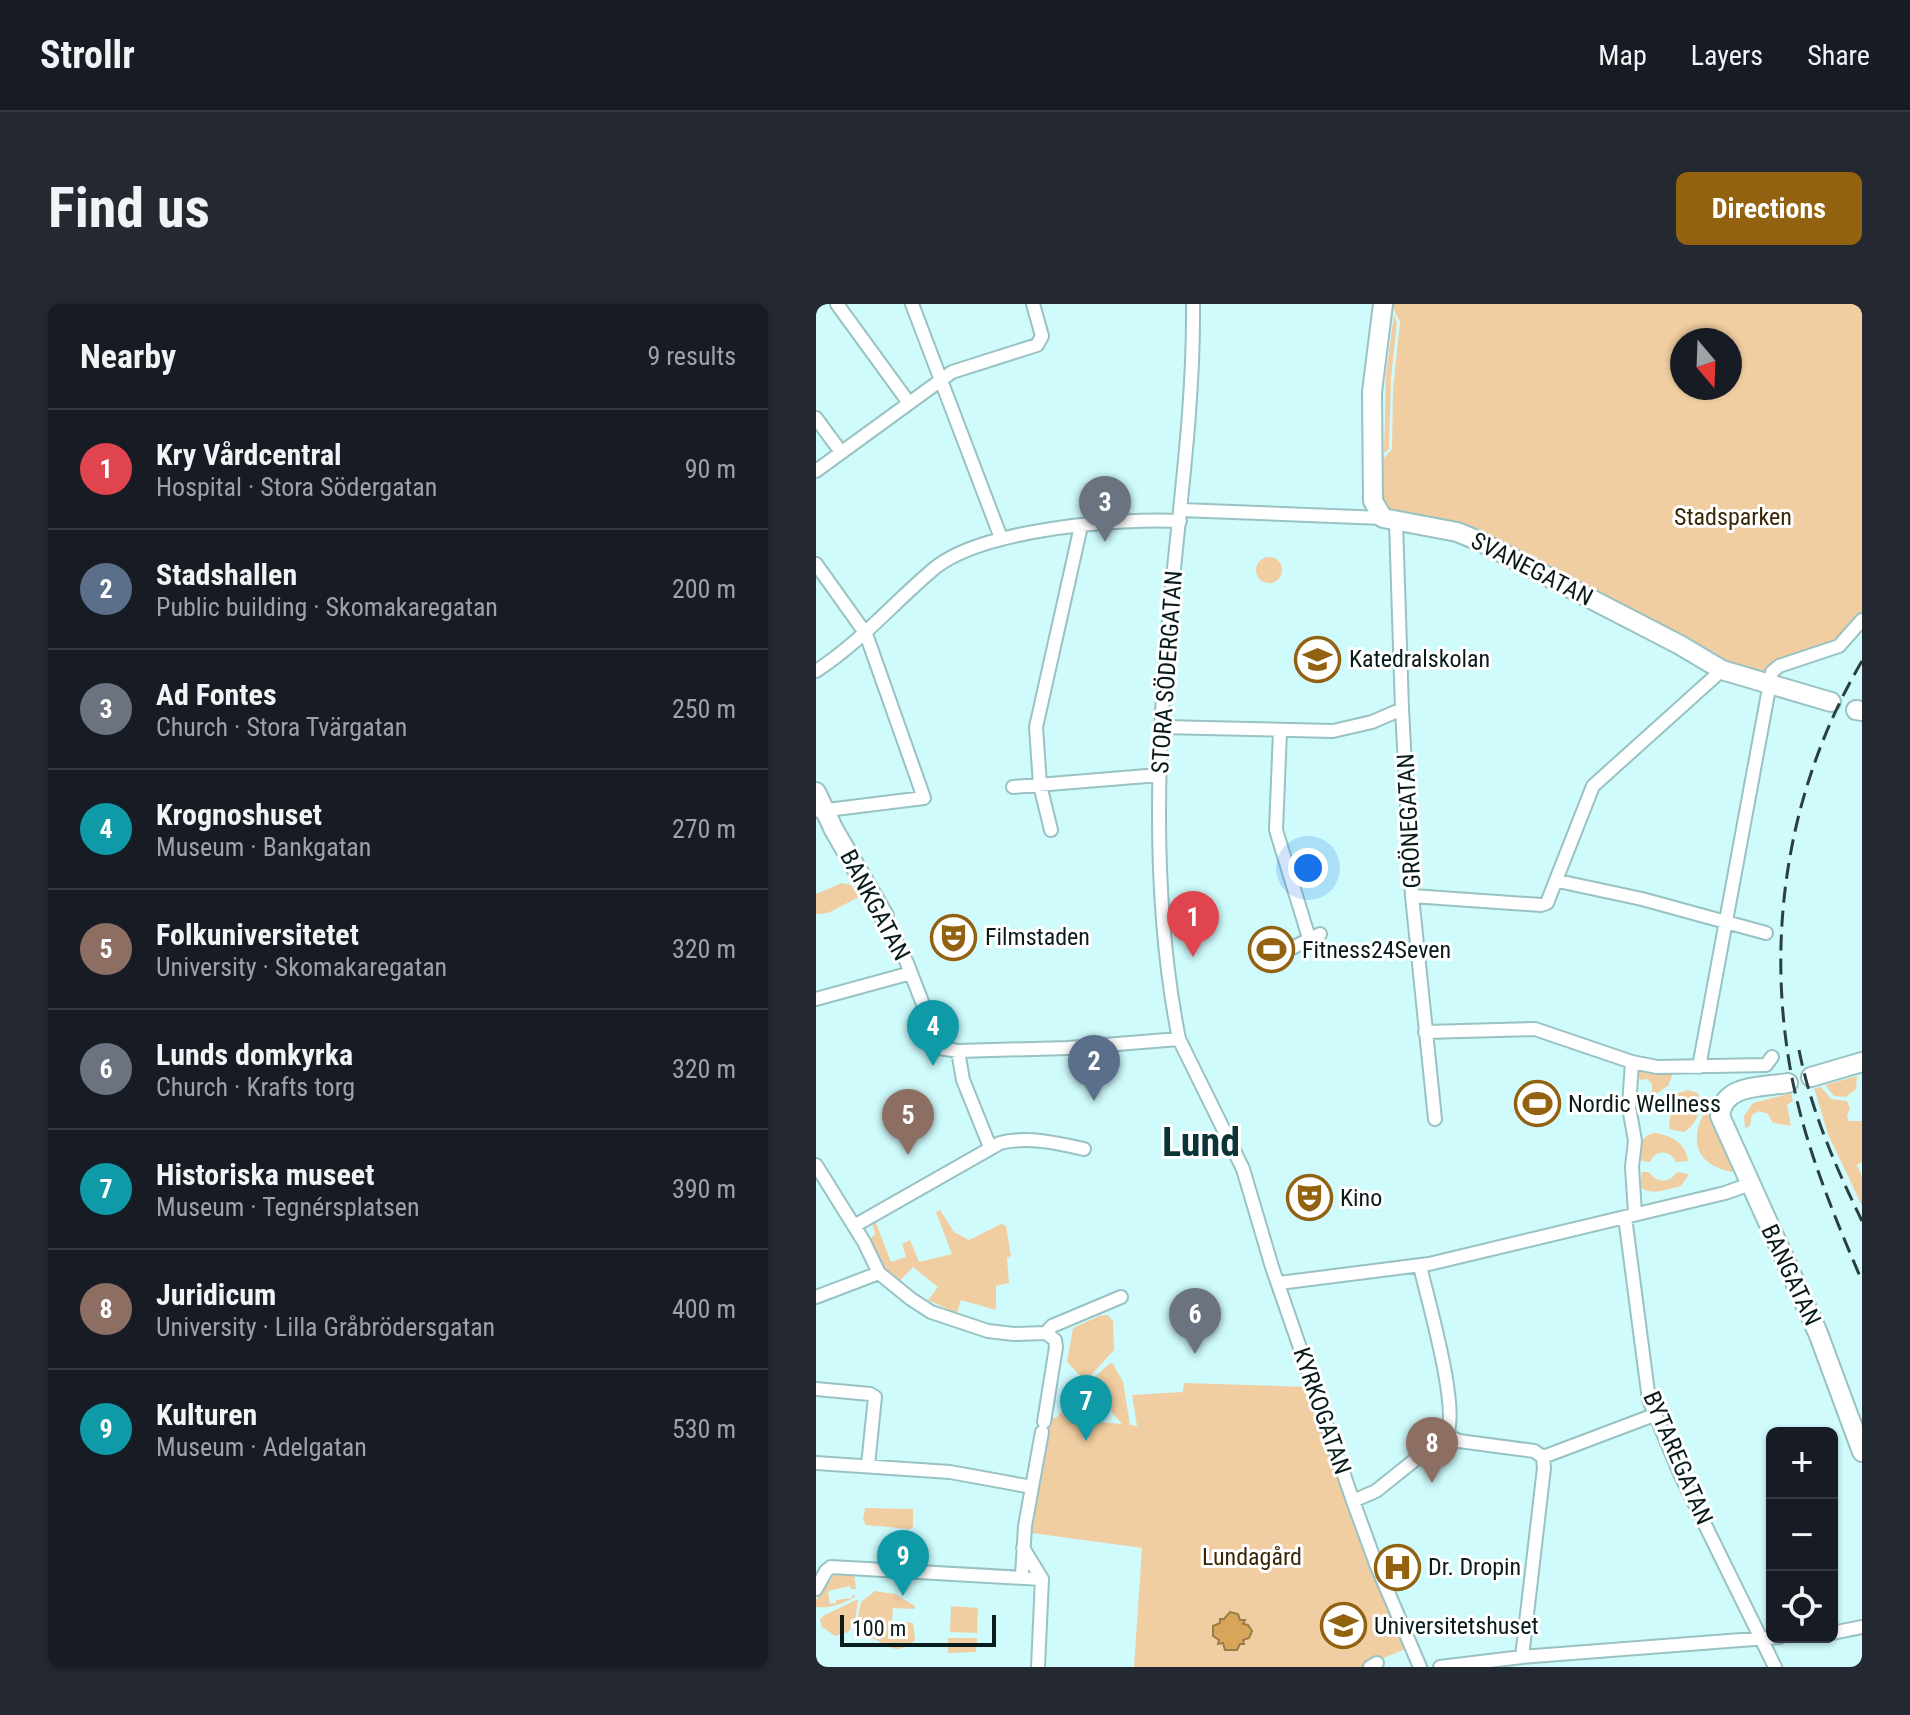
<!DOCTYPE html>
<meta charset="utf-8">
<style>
body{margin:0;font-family:"Roboto Condensed",sans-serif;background:#242831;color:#f1f3f6}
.controls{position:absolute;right:24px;bottom:24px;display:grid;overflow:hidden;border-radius:12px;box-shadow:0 2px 6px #0004}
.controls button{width:72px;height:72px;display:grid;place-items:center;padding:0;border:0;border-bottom:2px solid #363941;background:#171b24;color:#f1f3f6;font:40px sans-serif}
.compass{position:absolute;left:854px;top:24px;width:72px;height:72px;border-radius:50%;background:#171b24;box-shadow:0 2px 6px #0004;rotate:161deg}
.scale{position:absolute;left:24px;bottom:20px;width:156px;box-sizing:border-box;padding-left:8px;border:4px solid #0a1b1b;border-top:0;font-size:22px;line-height:28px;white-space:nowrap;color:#0a1b1b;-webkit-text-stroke:6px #fff;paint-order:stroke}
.you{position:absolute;left:492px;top:564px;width:28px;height:28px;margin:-20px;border:6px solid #fff;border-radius:50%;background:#1a73e8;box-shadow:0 0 0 12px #1a73e833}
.badge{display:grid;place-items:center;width:52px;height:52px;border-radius:50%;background:#926211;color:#fff;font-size:26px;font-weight:700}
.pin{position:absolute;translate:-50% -66px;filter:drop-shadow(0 2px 4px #0008)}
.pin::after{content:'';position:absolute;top:42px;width:28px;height:24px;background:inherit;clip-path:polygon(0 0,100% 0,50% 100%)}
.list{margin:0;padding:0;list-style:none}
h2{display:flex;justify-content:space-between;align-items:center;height:104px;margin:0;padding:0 32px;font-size:34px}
h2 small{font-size:26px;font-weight:400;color:#9ea1a6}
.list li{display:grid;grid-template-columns:52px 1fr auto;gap:24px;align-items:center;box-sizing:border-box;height:120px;padding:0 32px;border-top:2px solid #363941}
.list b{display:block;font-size:30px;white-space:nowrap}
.list p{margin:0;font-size:26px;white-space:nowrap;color:#9ea1a6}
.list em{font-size:26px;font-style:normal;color:#9ea1a6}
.icon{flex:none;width:44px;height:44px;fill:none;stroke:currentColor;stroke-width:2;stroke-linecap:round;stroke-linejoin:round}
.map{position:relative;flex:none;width:1046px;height:1363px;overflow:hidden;border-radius:12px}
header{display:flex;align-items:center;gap:48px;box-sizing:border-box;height:112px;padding:0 40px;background:#171b24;border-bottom:2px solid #363941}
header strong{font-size:38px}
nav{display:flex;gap:44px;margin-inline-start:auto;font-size:28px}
.intro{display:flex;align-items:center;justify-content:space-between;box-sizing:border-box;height:192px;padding:0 48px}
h1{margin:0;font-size:56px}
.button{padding:20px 36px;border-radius:12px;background:#926211;color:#fff;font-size:28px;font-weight:700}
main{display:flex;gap:48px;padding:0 48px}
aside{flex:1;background:#171b24;border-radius:12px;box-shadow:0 2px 6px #0004}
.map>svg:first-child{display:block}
</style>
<header>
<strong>Strollr</strong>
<nav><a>Map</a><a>Layers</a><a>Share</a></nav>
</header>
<div class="intro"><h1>Find us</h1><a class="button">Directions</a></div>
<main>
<aside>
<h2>Nearby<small>9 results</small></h2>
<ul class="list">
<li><span class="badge" style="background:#e0444e">1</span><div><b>Kry Vårdcentral</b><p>Hospital · Stora Södergatan</p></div><em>90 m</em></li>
<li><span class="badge" style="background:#5c6f8a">2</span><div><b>Stadshallen</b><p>Public building · Skomakaregatan</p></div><em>200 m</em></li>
<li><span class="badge" style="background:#6b7280">3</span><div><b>Ad Fontes</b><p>Church · Stora Tvärgatan</p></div><em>250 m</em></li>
<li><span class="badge" style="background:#0f9aa8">4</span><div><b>Krognoshuset</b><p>Museum · Bankgatan</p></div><em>270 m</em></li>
<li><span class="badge" style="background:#8d6e63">5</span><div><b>Folkuniversitetet</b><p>University · Skomakaregatan</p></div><em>320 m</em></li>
<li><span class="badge" style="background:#6b7280">6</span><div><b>Lunds domkyrka</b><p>Church · Krafts torg</p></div><em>320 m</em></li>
<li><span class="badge" style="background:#0f9aa8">7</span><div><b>Historiska museet</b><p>Museum · Tegnérsplatsen</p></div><em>390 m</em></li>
<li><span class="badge" style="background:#8d6e63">8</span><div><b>Juridicum</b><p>University · Lilla Gråbrödersgatan</p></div><em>400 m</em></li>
<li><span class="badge" style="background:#0f9aa8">9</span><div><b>Kulturen</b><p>Museum · Adelgatan</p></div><em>530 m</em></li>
</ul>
</aside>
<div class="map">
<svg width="1046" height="1363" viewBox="0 0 1046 1363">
<rect width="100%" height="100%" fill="#cffbfc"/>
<!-- green -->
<path fill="#f1cea1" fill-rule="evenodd" d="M575 0H1046V307L1027 331 952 375 914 362 869 336 574 208 565 198 562 161 576 145 577 85 584 18ZM866 36H914V84H866Z
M578 10 581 19 575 74 573 145 568 149 570 70Z
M440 266a13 13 0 1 1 26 0a13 13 0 1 1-26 0Z
M26 579 35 581 43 593 12 609 0 610V590Z
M826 766 856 768 857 770 852 782 834 794 832 792 836 786V780L831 775 824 776 822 769Z
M1041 772 1040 785 1030 793 1018 792 1009 781Z
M1005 783 1015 795 1031 797 1034 805 1031 811 1033 817H1046V858L1041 861 1046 873V902L1012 830 998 784Z
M872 786 882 789C886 804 882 820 868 828L853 825C853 810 859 808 850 793Z
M975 789 977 797 971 801 975 822 957 819 952 810 943 807 936 811 934 822 929 824 928 812 937 799Z
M888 809 894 811 917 863 916 868C881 861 873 838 888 809Z
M838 829C854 830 871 840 872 857L860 858C854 846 840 845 834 858L826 857C823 845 824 832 838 829Z
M826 868H833C841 879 853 880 861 868L873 870 865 882C852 885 833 893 824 882Z
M124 906 138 928 153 936 185 920 190 922 195 952 191 954 193 979 180 982V1006L145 996 141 1009 112 996 122 983 97 963 84 977 64 961 53 936 59 930 56 919H60L75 958 90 953 86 940 94 936 103 958 136 950 120 908Z
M292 1011 297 1017 298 1046 275 1071 267 1075 251 1058 257 1024 283 1012Z
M294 1059 297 1060 307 1078 314 1121 321 1122 316 1091 367 1088 368 1079 494 1083 592 1344 546 1363H318L326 1244 216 1229 232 1113 240 1114 265 1086 271 1091 270 1108 263 1112 261 1116 306 1120 281 1091 285 1081 280 1072Z
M49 1204 97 1205V1223L94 1225 50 1221 47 1216Z
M18 1271H38L40 1285H35L34 1282 12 1287 14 1300 20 1299V1296L36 1294V1291L40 1292C31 1299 11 1305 0 1303V1296Z
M59 1287 79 1290 99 1302 98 1305 77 1304 76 1317 97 1319 99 1336C84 1348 79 1347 64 1338 57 1333 46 1333 38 1332L45 1298Z
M42 1295 39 1319 32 1328 19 1332 6 1323 4 1316 7 1312Z
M135 1302 162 1304 161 1329 134 1328Z
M132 1334H161L160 1348 132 1349Z"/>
<!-- water -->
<path fill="#d9a55d" stroke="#9b7c49" stroke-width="2" d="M414 1308 422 1310 424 1316H429L427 1320 432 1321 436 1327 433 1334 427 1336 428 1340H424L421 1346H409L407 1339 402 1340 403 1336 397 1332V1322L404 1319V1315H408Z"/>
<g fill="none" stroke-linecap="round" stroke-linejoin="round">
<defs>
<path id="street" d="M21 0 93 99
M96 0 185 234
M377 0C378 96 365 190 356 285 341 432 334 589 363 735L427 865 456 963 537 1197 560 1260 604 1363
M0 114 25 148
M0 167 136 68 221 41 226 32 217 0
M365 206 567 214
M580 218 586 405 596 592 619 815
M0 260 50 330 108 494 3 507
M0 367C45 338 79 297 120 263 169 225 303 214 364 217
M346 423 517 427 556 418 586 405
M464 427 460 526 493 634
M197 483 343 471
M235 526 224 481 220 423 265 222
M742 577 826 595 950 629
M596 592 725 601 731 599 777 482 906 366
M68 612 91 659 124 744 142 747 252 744 363 735
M478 643 504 630
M0 695 95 669
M609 728 719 725 816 758 841 763 950 761 956 753
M142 747 147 776 174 843
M816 758 813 803 819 837 816 863 819 909
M883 763 956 368 963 362 1023 342 1046 316
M0 861 48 938 63 969 95 995 115 1008 172 1027 198 1030 230 1029
M809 913 833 1096 865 1172 959 1363
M38 922 184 839C210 832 242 839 268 845
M604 962C611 993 645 1109 630 1131
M463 979 613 960 909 889 934 880
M0 993 63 969
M230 1029 236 1022 305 993
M0 1085 54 1090 59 1093 52 1161
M228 1118 240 1043 239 1036 230 1029
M630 1131 643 1137 718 1147 727 1153
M727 1153 838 1111
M0 1159 134 1168 216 1183
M537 1197 560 1187 630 1131
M207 1244 226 1275 222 1363
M206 1272 209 1222 226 1128
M0 1285 10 1267 15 1263 226 1275
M1016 1329 1046 1323
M706 1353 728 1164 727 1153
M554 1363 561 1359
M624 1363 706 1353 964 1333"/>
<path id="secondary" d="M567 0 556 88 557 197 567 214 641 228 663 237 864 341 906 366 1015 398
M1040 406 1046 407
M0 488 18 526 68 612
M995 773 1046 758
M972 779C946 783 907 780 904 812L1002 1029 1046 1148"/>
</defs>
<!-- street casing -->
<use href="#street" stroke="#98c2c3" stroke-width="16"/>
<!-- secondary casing -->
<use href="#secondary" stroke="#98c2c3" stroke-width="22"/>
<!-- street -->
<use href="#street" stroke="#fff" stroke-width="12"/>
<!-- secondary -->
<use href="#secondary" stroke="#fff" stroke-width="18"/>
<!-- rail -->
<path stroke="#2a3f40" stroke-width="3" stroke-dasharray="16 8" stroke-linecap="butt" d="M1046 357C976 476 951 615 972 751 984 830 1015 905 1046 977
M983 746C995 806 1019 862 1046 917"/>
</g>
<!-- icons -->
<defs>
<symbol id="school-ring" viewBox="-11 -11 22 22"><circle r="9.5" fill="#fff" stroke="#926211" stroke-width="1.5"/><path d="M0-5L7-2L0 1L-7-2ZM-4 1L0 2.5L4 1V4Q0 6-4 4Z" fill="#926211"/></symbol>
<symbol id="theatre-ring" viewBox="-11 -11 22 22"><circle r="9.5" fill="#fff" stroke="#926211" stroke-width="1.5"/><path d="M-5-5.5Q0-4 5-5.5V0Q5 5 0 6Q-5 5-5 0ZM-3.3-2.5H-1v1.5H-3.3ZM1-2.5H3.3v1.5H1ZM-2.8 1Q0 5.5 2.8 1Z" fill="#926211"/></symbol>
<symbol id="stadium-ring" viewBox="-11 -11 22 22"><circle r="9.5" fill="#fff" stroke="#926211" stroke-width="1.5"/><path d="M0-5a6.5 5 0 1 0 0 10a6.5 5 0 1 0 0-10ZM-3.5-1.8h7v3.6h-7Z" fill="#926211"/></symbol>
<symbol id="hospital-ring" viewBox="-11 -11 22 22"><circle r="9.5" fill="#fff" stroke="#926211" stroke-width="1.5"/><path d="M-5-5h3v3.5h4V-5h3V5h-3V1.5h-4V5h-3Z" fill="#926211"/></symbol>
<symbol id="university-ring" viewBox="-11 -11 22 22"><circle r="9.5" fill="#fff" stroke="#926211" stroke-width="1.5"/><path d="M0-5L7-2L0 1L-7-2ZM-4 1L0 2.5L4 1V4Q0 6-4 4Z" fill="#926211"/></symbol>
</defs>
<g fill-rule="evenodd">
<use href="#school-ring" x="476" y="330" width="51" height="51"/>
<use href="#theatre-ring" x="112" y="608" width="51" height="51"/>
<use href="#stadium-ring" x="430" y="620" width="51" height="51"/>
<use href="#stadium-ring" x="696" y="774" width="51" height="51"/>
<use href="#theatre-ring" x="468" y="868" width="51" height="51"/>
<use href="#hospital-ring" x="556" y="1238" width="51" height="51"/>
<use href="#university-ring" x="502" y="1296" width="51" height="51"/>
</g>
<g text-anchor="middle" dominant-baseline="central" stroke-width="6" stroke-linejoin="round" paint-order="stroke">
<!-- park labels -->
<g font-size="24" fill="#3a2504" stroke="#fff">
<text x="917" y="213">Stadsparken</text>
<text x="436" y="1253">Lundagård</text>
</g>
<!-- street labels -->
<g font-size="24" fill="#0a1b1b" stroke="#fff">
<text transform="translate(716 265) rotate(27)">SVANEGATAN</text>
<text transform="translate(351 368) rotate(-86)">STORA SÖDERGATAN</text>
<text transform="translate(593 517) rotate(-93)">GRÖNEGATAN</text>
<text transform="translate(59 601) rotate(62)">BANKGATAN</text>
<text transform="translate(975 971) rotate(65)">BANGATAN</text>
<text transform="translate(506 1107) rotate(71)">KYRKOGATAN</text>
<text transform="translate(862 1154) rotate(67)">BYTAREGATAN</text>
</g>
<!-- poi labels -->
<g font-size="24" fill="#0a1b1b" stroke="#fff" text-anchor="start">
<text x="533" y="355">Katedralskolan</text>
<text x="169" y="633">Filmstaden</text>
<text x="486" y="646">Fitness24Seven</text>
<text x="752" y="800">Nordic Wellness</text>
<text x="524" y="894">Kino</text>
<text x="612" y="1263">Dr. Dropin</text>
<text x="558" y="1322">Universitetshuset</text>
</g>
<!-- town labels -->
<g font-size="40" font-weight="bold" fill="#0a3435" stroke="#fff">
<text x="385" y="838">Lund</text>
</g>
</g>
</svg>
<div class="controls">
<button>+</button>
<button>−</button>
<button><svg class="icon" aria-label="locate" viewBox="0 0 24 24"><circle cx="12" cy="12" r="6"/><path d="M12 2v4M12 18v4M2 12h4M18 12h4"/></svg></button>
</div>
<svg class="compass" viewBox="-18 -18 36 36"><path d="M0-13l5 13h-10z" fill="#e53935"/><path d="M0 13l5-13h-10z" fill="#9ea1a6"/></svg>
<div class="scale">100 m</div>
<div class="you"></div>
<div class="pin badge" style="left:377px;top:653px;background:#e0444e">1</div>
<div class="pin badge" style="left:278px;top:797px;background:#5c6f8a">2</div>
<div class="pin badge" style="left:289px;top:238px;background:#6b7280">3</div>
<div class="pin badge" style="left:117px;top:762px;background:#0f9aa8">4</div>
<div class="pin badge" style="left:92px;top:851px;background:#8d6e63">5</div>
<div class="pin badge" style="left:379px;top:1050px;background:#6b7280">6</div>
<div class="pin badge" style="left:270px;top:1137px;background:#0f9aa8">7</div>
<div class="pin badge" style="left:616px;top:1179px;background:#8d6e63">8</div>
<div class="pin badge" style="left:87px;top:1292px;background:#0f9aa8">9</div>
</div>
</main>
